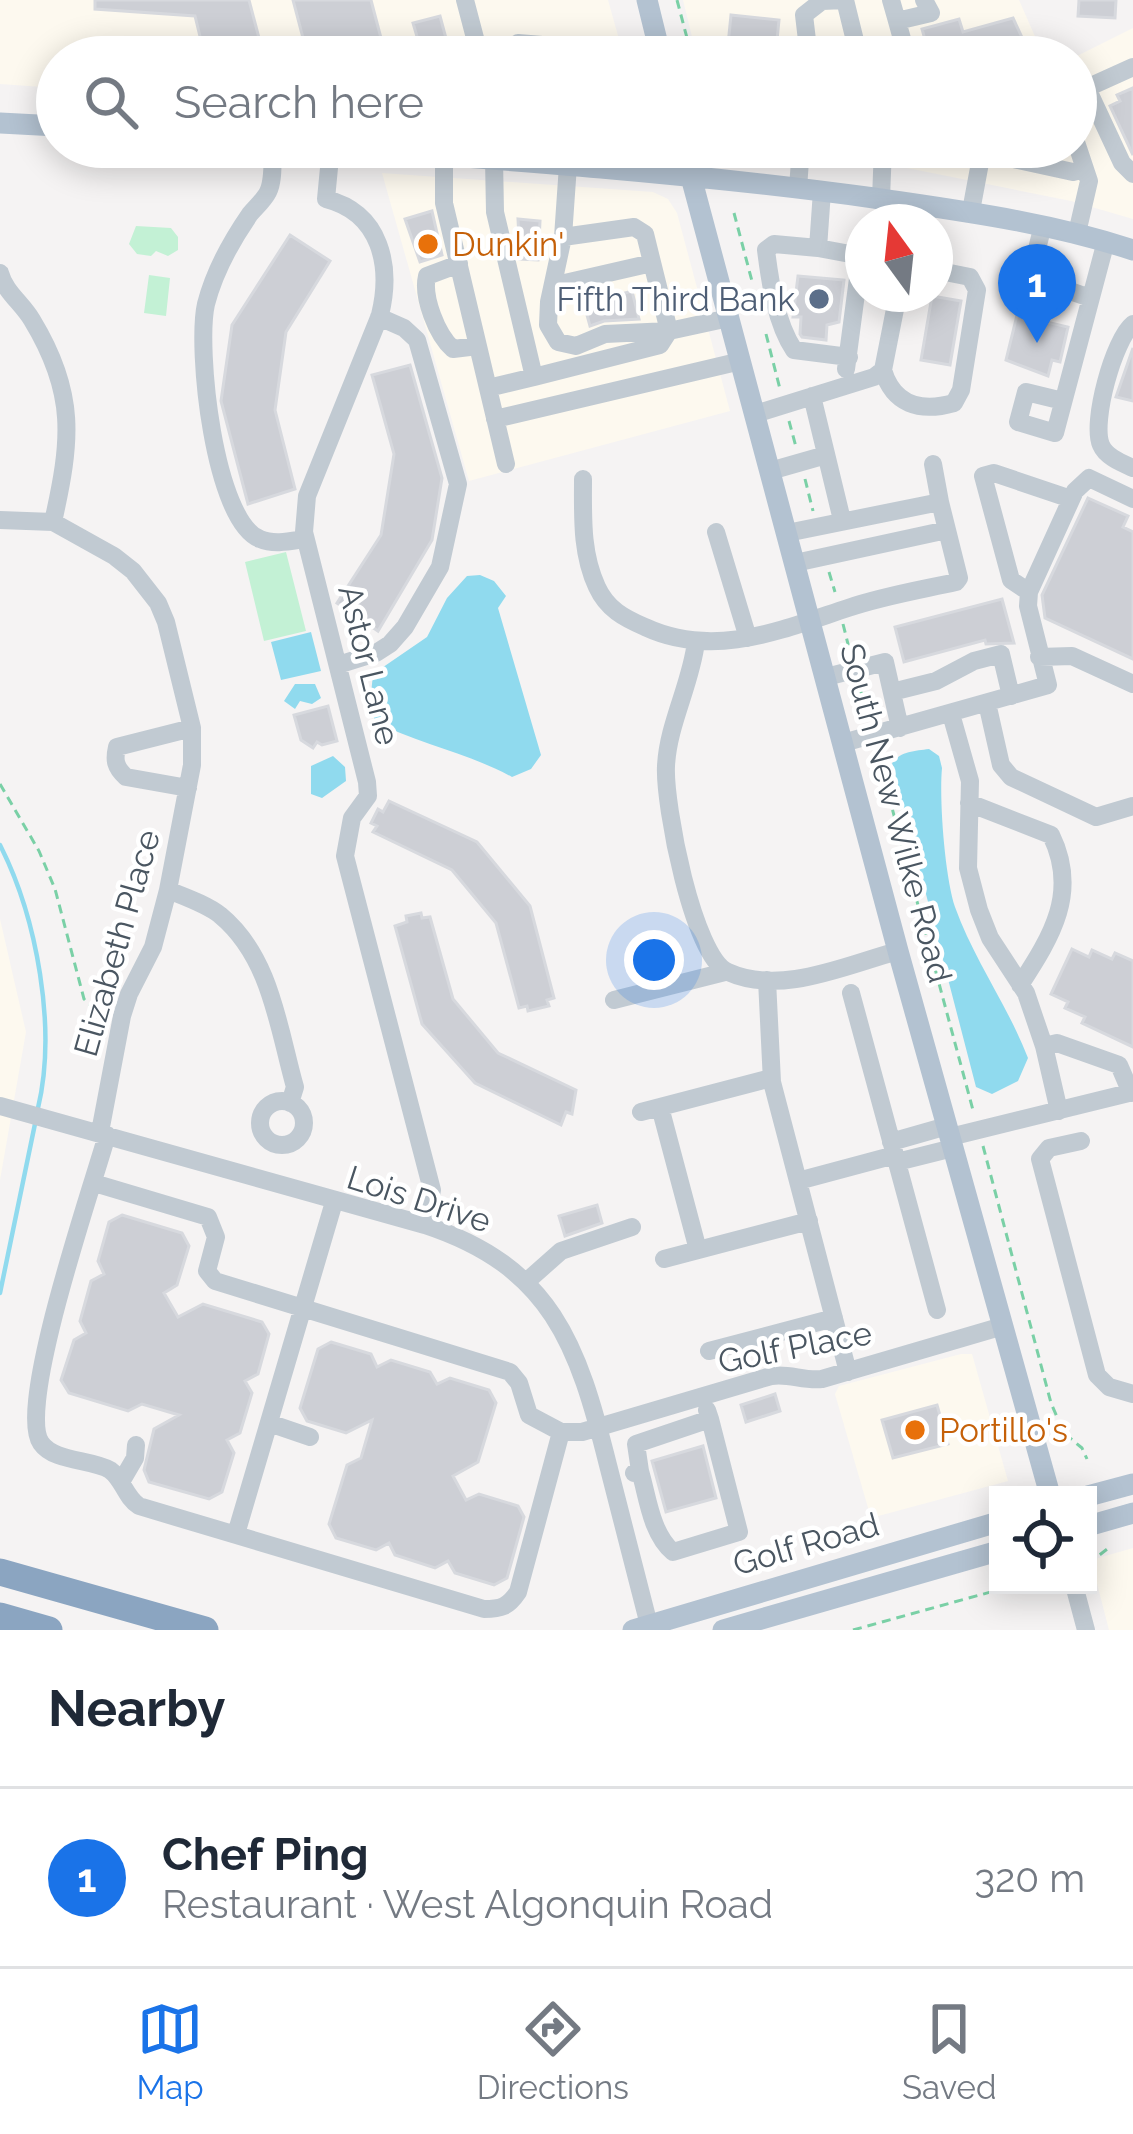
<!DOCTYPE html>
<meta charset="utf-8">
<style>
body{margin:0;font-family:Raleway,sans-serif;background:#f2f2f3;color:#1f2937}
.controls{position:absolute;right:36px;bottom:36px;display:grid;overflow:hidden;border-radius:0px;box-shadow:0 6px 30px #0003}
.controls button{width:108px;height:108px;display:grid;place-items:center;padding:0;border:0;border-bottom:3px solid #e0e1e3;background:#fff;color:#1f2937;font:60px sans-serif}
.compass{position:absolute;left:845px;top:204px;width:108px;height:108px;border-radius:50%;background:#fff;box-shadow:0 6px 30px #0003;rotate:345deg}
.you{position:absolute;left:654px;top:960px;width:42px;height:42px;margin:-30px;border:9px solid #fff;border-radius:50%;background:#1a73e8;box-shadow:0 0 0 18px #1a73e833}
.badge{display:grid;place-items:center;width:78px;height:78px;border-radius:50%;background:#1a73e8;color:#fff;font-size:39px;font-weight:700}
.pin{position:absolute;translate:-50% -99px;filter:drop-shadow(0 3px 6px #0008)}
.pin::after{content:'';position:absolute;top:63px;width:42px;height:36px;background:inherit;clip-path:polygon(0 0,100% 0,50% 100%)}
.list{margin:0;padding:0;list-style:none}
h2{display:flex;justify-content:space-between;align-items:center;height:156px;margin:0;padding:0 48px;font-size:51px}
h2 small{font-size:39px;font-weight:400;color:#747a83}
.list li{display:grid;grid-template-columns:78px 1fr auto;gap:36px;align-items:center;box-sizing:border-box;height:180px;padding:0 48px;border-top:3px solid #e0e1e3}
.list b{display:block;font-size:45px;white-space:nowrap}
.list p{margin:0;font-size:39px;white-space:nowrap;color:#747a83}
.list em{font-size:39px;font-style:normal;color:#747a83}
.icon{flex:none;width:66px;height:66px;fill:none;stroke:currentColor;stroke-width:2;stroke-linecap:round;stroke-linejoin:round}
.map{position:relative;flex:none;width:1133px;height:1630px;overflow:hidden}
.search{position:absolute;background:#fff;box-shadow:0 6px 30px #0003;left:36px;right:36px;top:36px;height:132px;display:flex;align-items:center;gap:30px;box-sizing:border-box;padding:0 42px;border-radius:66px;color:#747a83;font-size:45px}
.sheet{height:336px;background:#fff}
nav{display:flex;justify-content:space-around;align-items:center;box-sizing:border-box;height:168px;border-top:3px solid #e0e1e3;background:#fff;font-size:33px;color:#747a83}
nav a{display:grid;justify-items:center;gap:6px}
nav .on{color:#1a73e8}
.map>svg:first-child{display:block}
</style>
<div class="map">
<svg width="1133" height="1630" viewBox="0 0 1133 1630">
<rect width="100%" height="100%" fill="#f5f3f3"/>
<!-- commercial -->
<path fill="#fdf9ef" d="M0 0H608L624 57H57V88L0 84Z
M683 0H1019L1044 57H697Z
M1133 28V219L1071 201 907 168 731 147H1076L1075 57Z
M382 173 653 192 668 199 677 213 730 411 469 481Z
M0 919 26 1032 0 1180Z
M961 1354H972L1008 1481 871 1518 835 1394 839 1386Z
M1133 1548V1630H1109L1093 1568 1098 1558Z"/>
<!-- green -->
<path fill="#c3f1d5" d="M136 226 171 228 178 237V250L168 256 156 251 151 256 137 254 129 244Z
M149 275 170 278 166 316 144 313Z
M286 552 306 631 264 641 245 562Z"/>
<!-- water -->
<path fill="#90daee" d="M480 575 494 581 506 596 498 608 541 755 531 769 512 777C468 753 420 744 375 722L370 704 373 674 427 637 447 598 467 576Z
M311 632 321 671 281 680 271 642Z
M295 684H315L321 698 312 704 300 701 295 709 284 701Z
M929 749 939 756 942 768C939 801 945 877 955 907 974 960 1008 1006 1028 1058L1018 1081 992 1094 976 1087 892 763C901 751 915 751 929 749Z
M333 756 345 767 346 781 322 798 311 794V766Z"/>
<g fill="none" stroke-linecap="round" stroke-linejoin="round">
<!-- stream -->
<path stroke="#90daee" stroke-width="4.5" d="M0 845C37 918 57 1028 38 1108
M0 1293 36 1119"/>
</g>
<!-- building -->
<path fill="#cdcfd5" stroke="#d7d9de" stroke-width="3" d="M95 0H249L264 57H205L195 16 95 9Z
M293 0H371L386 57H308Z
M1079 0H1116L1115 18 1078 16Z
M731 15 779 20 776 50 728 45Z
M440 16 451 57H423L413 23Z
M1013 18 1031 57H930L922 29 959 19 963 32Z
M1133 88V155L1110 106 1120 101 1117 95Z
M432 211 442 255 420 262 405 219Z
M518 219 540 221 538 260 520 259Z
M290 235 330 261 286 332 275 410 295 489 248 504 221 401 232 325Z
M798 276 844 280 839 322 827 325 826 340 802 337 800 334 801 317H793Z
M632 291 639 319 604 321 590 326 584 304Z
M932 296 961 301 950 365 921 360Z
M1017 315 1068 327 1060 362 1052 360 1048 376 1006 360Z
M1133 348V401L1116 397Z
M410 365 442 478 432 540 378 631 337 603 381 535 394 454 372 375Z
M1088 498 1128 516 1123 527 1133 532V659L1045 618 1042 595Z
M1002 599 1014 643 986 644 985 640 904 662 895 627Z
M328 706 337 741 322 745 317 742 313 748 301 740 294 715Z
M389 801 477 842 530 906 554 998 547 1000 549 1006 528 1011 527 1006 519 1008 496 923 452 870 373 832 377 826 371 823 378 809 383 812Z
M421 913 422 918 430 917 453 999 498 1053 576 1090 572 1114 566 1112 561 1125 475 1083 422 1024 395 926 407 922 406 916Z
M1072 949 1089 957 1092 950 1112 959 1115 953 1133 961V1047L1082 1023 1085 1017 1065 1008 1068 1002 1051 994Z
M597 1205 602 1223 565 1236 559 1216Z
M122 1215 182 1233 189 1246 177 1285 164 1293 178 1317 203 1304 262 1322 269 1334 258 1374 245 1381 252 1393 240 1433 227 1440 234 1453 222 1492 209 1499 149 1482 144 1470 154 1429 179 1415 142 1404 128 1411 69 1393 61 1380 74 1340 86 1333 80 1321 91 1281 104 1274 98 1261 109 1222Z
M331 1342 371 1354 377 1367 391 1360 430 1372 437 1384 450 1378 489 1390 496 1403 478 1462 453 1476 466 1500 479 1494 518 1506 524 1517 507 1578 494 1585 455 1573 448 1561 435 1568 395 1555 389 1543 376 1550 336 1538 329 1524 347 1465 361 1458 372 1420 346 1433 307 1421 300 1408 318 1349Z
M775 1394 780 1411 746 1422 741 1405Z
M937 1405 948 1444 893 1458 882 1420Z
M703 1446 716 1498 666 1512 652 1461Z"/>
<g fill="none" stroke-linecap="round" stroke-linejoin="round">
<!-- path -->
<path stroke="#7ad0a6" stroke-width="3" stroke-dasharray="9 6" stroke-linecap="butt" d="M677 0 692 57
M734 213 753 285
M766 334 780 389
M789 421 796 447
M805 479 813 511
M829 572 835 592
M843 624 851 656
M860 688 868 720
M877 752 974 1114
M0 784 39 851 55 889 84 999 93 1008 109 1013
M983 1146 1051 1403 1064 1433 1082 1448 1087 1459
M1088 1564 1111 1546
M853 1630 1016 1585"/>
<!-- minor -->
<path stroke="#c1cad2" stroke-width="18" d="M465 0 480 57
M845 0 859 57
M891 0 897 21 931 13 924 0
M897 21 907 57
M516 57 518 43 615 51 658 43
M809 57 804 15 822 1 845 0
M1087 88 1122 163 1133 174
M1080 91 1133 67
M1076 142 1089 181 1077 233
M273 147C272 161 274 180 268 192 264 200 256 207 250 214 232 240 214 273 206 304 196 348 214 521 260 539 274 545 291 541 305 539
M331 147 326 199C381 213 392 266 380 315L307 496 304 532 367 782 368 796 352 818 345 856 432 1190 425 1225
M444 147V203L506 464
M981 147 982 152 1073 172 1085 169
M568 165 563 237 549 302 548 325 558 342 576 346 605 334 669 331 729 318
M798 188 801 147
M822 191 818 248 774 244 766 250C770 282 776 323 794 350L849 357
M881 199 883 147
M971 211 982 152
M1043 225 1030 277 1090 298
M818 248 861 256 846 369
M459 264 427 276C422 297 437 335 453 349L478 346
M0 273C5 292 22 303 32 320 77 394 71 441 53 522
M556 285 652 263
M1133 324C1114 339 1091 422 1101 445 1106 457 1122 463 1133 468
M883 370C893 404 919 413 954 403L961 390 977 290 970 277 935 270
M534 377 660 345 669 331 645 234 634 227 563 237
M488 388 534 377 495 212 494 159
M812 396 842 520
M1063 401 1026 392 1018 422 1055 433 1106 241
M755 414 874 377 883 370 898 294
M495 419 741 361
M770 471 826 455
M583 479C583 516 581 553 597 587 607 609 624 618 645 627 714 659 781 630 848 608 883 596 920 590 956 582L959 578 940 502
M0 520 53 522 114 556 133 571 158 603 166 622 192 728V765L168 890 153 947 129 994 122 1016 100 1132
M716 532 748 638
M787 533 940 502 933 464
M795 563 947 530
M1029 592 1011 580 983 476 994 473 1071 499
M696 642C691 684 668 724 666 766 664 804 693 957 728 972 781 996 846 965 898 951
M1039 657 1072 656 1133 684
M338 665 376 653 390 644 405 627 440 567 458 484 417 340 404 328 379 317
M826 677 885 662 900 728
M892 692 936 681 974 661 1001 654 1011 696
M987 703 1001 765 1011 777 1096 817 1133 806
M951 714 970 781 968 868 979 910 990 938 1026 993 1044 1046
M843 743 1048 685 1028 606 1029 592 1075 491 1089 478 1133 499
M188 788 126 777C115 767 114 760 117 747L192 728
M969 803 1051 835C1079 892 1052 936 1020 985
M168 890C185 897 206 904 220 915 271 957 278 1027 295 1087L290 1103
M767 980 772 1082 848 1372
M851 993 937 1310
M614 1000 725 972
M260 1123a22 22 0 1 1 44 0a22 22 0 1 1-44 0Z
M0 1106 425 1225C552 1267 578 1345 608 1465 622 1518 635 1572 649 1625
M660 1107 698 1250
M1059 1111 1044 1046 1057 1043 1119 1065 1131 1093
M641 1112 771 1078
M107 1135C93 1185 16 1407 41 1443 54 1462 91 1459 110 1470 123 1479 125 1497 139 1506L484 1609C501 1609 508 1607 518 1592L561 1432
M950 1137 1133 1092
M1081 1141 1049 1148 1040 1159 1097 1375 1109 1387 1133 1394
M891 1142 947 1126
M897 1162 953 1148
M798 1181 895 1155
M94 1183 208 1217 216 1237 207 1271 215 1281 510 1372 519 1383 529 1415 561 1432H582L771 1376C789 1373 803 1381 822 1379L1003 1326
M664 1259 809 1221
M526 1282 561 1251 632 1227
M709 1351 834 1318
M269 1423 310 1437
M640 1471C648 1498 651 1533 673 1552L739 1532 710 1419
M634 1473 640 1471 636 1444 710 1419 707 1410
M121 1482 135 1458 136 1445
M236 1534 334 1202
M1074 1585 1086 1630"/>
<!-- major -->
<path stroke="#b3c2d1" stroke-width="21" d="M647 0 661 57
M0 123 57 126
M328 147C510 160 692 173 874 198 962 211 1048 222 1133 250
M683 147 898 951 1050 1495
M1088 1496 1133 1484
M1088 1526 1133 1513
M633 1630 998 1522
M723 1630 998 1551"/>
<!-- highway -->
<path stroke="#8ba5c1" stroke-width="27" d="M0 1572 205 1630
M0 1616 49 1630"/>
</g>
<!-- markers -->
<g fill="#e8710a" stroke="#fff" stroke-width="4.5">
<circle cx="428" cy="244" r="12"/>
<circle cx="915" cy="1430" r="12"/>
</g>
<circle fill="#5c6f8a" stroke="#fff" stroke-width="4.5" cx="819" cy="299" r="12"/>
<g text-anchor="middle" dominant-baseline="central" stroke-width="9" stroke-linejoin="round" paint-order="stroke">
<!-- food labels -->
<g font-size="33" fill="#c56008" stroke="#fff" text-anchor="start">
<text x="452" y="244">Dunkin'</text>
<text x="939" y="1430">Portillo's</text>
</g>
<!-- service labels -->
<g font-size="33" fill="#4e5e75" stroke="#fff" text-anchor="end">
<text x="795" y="299">Fifth Third Bank</text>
</g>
<!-- street labels -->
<g font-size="33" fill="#4a5661" stroke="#fff">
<text transform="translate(369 665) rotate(76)">Astor Lane</text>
<text transform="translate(896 813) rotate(75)">South New Wilke Road</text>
<text transform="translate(117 943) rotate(-74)">Elizabeth Place</text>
<text transform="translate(419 1199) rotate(18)">Lois Drive</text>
<text transform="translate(795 1347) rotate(-11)">Golf Place</text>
<text transform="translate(806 1544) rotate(-16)">Golf Road</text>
</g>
</g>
</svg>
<div class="controls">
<button><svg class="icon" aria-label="locate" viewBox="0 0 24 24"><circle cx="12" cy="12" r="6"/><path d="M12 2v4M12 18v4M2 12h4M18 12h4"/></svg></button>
</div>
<svg class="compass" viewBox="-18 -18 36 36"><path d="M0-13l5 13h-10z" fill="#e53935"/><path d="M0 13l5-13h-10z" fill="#747a83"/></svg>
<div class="you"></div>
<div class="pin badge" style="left:1037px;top:343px">1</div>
<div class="search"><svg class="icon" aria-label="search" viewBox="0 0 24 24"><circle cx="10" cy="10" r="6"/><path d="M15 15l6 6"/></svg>Search here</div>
</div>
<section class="sheet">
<h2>Nearby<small></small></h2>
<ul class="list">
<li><span class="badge">1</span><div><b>Chef Ping</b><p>Restaurant · West Algonquin Road</p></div><em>320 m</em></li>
</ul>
</section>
<nav>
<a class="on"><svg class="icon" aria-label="map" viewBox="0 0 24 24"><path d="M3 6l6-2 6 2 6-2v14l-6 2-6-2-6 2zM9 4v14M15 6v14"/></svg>Map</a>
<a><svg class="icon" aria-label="directions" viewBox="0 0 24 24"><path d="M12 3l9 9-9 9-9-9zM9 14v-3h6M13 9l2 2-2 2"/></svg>Directions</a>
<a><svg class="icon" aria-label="saved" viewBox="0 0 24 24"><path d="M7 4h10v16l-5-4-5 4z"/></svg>Saved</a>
</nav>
